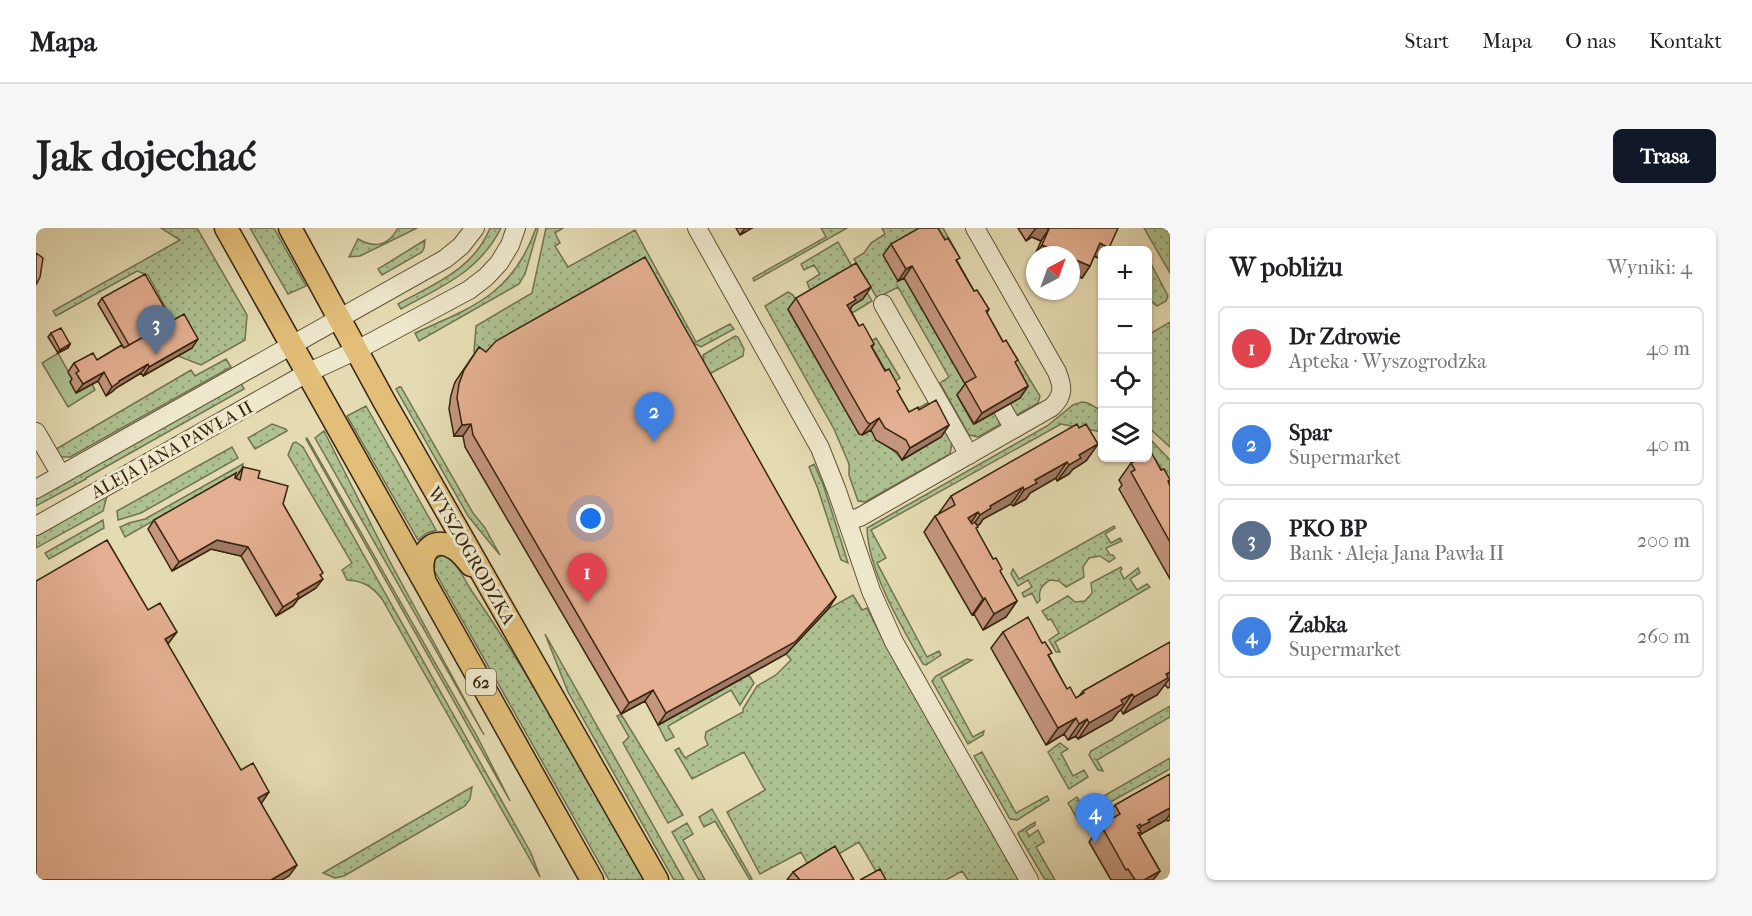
<!DOCTYPE html>
<html lang="pl">
<meta charset="utf-8">
<style>
body{margin:0;font-family:"IM FELL French Canon",serif;background:#f6f6f6;color:#202124}
.controls{position:absolute;right:18px;top:18px;display:grid;overflow:hidden;border-radius:9px;box-shadow:0 2px 4px #0004}
.controls button{width:54px;height:54px;display:grid;place-items:center;padding:0;border:0;border-bottom:2px solid #e0e0e0;background:#fff;color:#202124;font:30px sans-serif}
.compass{position:absolute;left:990px;top:18px;width:54px;height:54px;border-radius:50%;background:#fff;box-shadow:0 2px 4px #0004;rotate:41deg}
.you{position:absolute;left:555px;top:291px;width:21px;height:21px;margin:-15px;border:4px solid #fff;border-radius:50%;background:#1a73e8;box-shadow:0 0 0 9px #1a73e833}
.badge{display:grid;place-items:center;width:39px;height:39px;border-radius:50%;background:#111827;color:#fff;font-size:20px;font-weight:700}
.pin{position:absolute;translate:-50% -50px;filter:drop-shadow(0 2px 3px #0008)}
.pin::after{content:'';position:absolute;top:32px;width:21px;height:18px;background:inherit;clip-path:polygon(0 0,100% 0,50% 100%)}
.list{margin:0;padding:0;list-style:none}
h2{display:flex;justify-content:space-between;align-items:center;height:78px;margin:0;padding:0 24px;font-size:26px}
h2 small{font-size:20px;font-weight:400;color:#757577}
.list li{display:grid;grid-template-columns:39px 1fr auto;gap:18px;align-items:center;box-sizing:border-box;height:84px;margin:0 12px 12px;padding:0 12px;border:2px solid #e0e0e0;border-radius:9px}
.list b{display:block;font-size:22px;white-space:nowrap}
.list p{margin:0;font-size:20px;white-space:nowrap;color:#757577}
.list em{font-size:20px;font-style:normal;color:#757577}
.icon{flex:none;width:33px;height:33px;fill:none;stroke:currentColor;stroke-width:2;stroke-linecap:round;stroke-linejoin:round}
.map{position:relative;flex:none;width:1134px;height:652px;overflow:hidden;border-radius:9px}
header{display:flex;align-items:center;gap:36px;box-sizing:border-box;height:84px;padding:0 30px;background:#fff;border-bottom:2px solid #e0e0e0}
header strong{font-size:28px}
nav{display:flex;gap:33px;margin-inline-start:auto;font-size:21px}
.intro{display:flex;align-items:center;justify-content:space-between;box-sizing:border-box;height:144px;padding:0 36px}
h1{margin:0;font-size:42px}
.button{padding:15px 27px;border-radius:9px;background:#111827;color:#fff;font-size:21px;font-weight:700}
main{display:flex;gap:36px;padding:0 36px}
aside{flex:1;background:#fff;border-radius:9px;box-shadow:0 2px 4px #0004}
.map>svg:first-child{display:block}
</style>
<header>
<strong>Mapa</strong>
<nav><a>Start</a><a>Mapa</a><a>O nas</a><a>Kontakt</a></nav>
</header>
<div class="intro"><h1>Jak dojechać</h1><a class="button">Trasa</a></div>
<main>
<div class="map">
<svg width="1134" height="652" viewBox="0 0 1134 652">
<defs>
<pattern id="grass-dots" width="8" height="8" patternUnits="userSpaceOnUse" patternTransform="scale(1.5)"><rect width="8" height="8" fill="#aec191"/><path d="M2 2h.1M6 6h.1" fill="none" stroke="#8e9d75" stroke-width="1.8" stroke-linecap="round"/></pattern>
</defs>
<rect width="100%" height="100%" fill="#e5dbb2"/>
<filter id="stains"><feTurbulence type="fractalNoise" baseFrequency=".00333" numOctaves="4"/><feColorMatrix values="0 0 0 0 .2 0 0 0 0 .09 0 0 0 0 .02 0 0 0 .5 -.17"/></filter>
<radialGradient id="worn" r=".72"><stop offset=".6" stop-color="#630" stop-opacity="0"/><stop offset="1" stop-color="#630" stop-opacity=".3"/></radialGradient>
<!-- grass -->
<path fill="url(#grass-dots)" stroke="#727350" stroke-width="1.5" d="M125 0H161L211 87 209 112 165 137 142 128 139 97 112 47 101 43 20 88 17 83 144 12Z
M214 0H238L270 58 252 66Z
M362 0H381L324 28 313 29 322 11C340 21 353 17 362 0Z
M454 0H465C443 44 406 58 365 81L362 76C398 56 438 41 454 0Z
M500 0 502 1 489 46 483 56 383 113 379 105C437 79 477 66 500 0Z
M510 0H527L519 5 524 15 519 18 532 39 599 2 660 114 694 96 698 101 665 119 652 112 447 130 438 124 440 98 496 65Z
M785 0H811L718 53 717 50 790 9Z
M846 0H907L920 23V25L904 22 862 53 868 50 932 161 921 167 937 196 960 184 965 196 942 209 933 207 904 155 913 149 862 59 841 70 818 31 828 25 835 15 849 6Z
M1108 0H1134V45Z
M389 12 388 20 386 24 346 47 342 41Z
M802 14 836 73 818 84H812L776 67 771 54 784 46 778 37 768 42 765 36Z
M1112 30 1132 68 1130 73 1121 78C1107 71 1111 44 1112 30Z
M752 64 757 67 762 75 752 82 823 206 835 202C844 218 857 218 866 232L876 184 891 175 893 176 916 215 914 226 829 274 822 273 813 247V236L798 201 729 78Z
M1134 94V219L1112 199V107Z
M699 108 702 109 708 121 707 128 666 150 669 140 667 127Z
M840 110 864 150 849 160 825 119Z
M980 129 1004 168 1002 175 979 188 972 177 984 170 971 146Z
M190 131 195 139 34 229H25L20 221 155 142 159 148Z
M205 155 208 161 50 250V251L0 278V269Z
M363 159H365L437 285 449 300 464 327 432 288 360 161Z
M1046 174 1052 175 1066 183V204L1025 196 835 302 850 330 841 335 891 429 903 423 905 427 890 437 887 436C866 400 832 343 831 300L1011 198 1037 177Z
M330 178 400 302 391 305 382 312 311 188Z
M236 196 250 201 251 203 219 221 212 210Z
M288 203 352 330 448 507 279 210Z
M1112 209 1134 232V255L1120 232 1112 224Z
M271 210 442 510 474 573 270 211Z
M260 214 267 219 495 625 504 649 346 371C336 358 327 353 311 352L306 342 316 335 252 227 257 215Z
M196 219 202 230 105 285 82 292 81 283Z
M207 236 206 242 89 309 84 299 93 295 109 291Z
M778 236 787 256 812 335 805 332 782 261 773 239Z
M71 268 67 283 0 320V308Z
M67 292 68 300 13 331 9 325Z
M1078 298 1079 300 1069 306 1075 315 1084 310 1086 313 1070 320 1074 327H1077L1079 330 1073 334 1064 328 1053 330 1047 339 1048 349 1030 359 1023 353 1014 352C1006 357 1002 362 1004 372L1001 375 996 365 988 369 986 365 996 359 992 352 982 358 975 346 977 341 983 351Z
M407 327C422 334 428 352 437 365 501 457 553 556 609 652H573L398 342 399 331Z
M1085 339 1086 341 1084 343 1088 351 1102 340 1104 345 1094 351 1101 362 1111 356 1114 359 1019 414 1024 424H1020L1013 412 1023 405 1015 391 1012 392 1006 383 1032 368 1039 374 1049 373 1056 365 1055 355Z
M817 367 826 382 831 380 850 418 983 652H932L926 643 910 652H845L823 614 775 642 765 624 724 646 691 584 729 562 708 524 656 551 639 522 643 520 649 530 672 517 669 510 670 504 707 484V481L721 458 740 447 755 432 750 426 792 381Z
M509 406 648 652H638L532 464Z
M931 431 936 432 905 450 937 509 948 503 947 507 932 516 896 453 900 448Z
M713 447 718 455 704 477 695 462 632 498 638 509 630 513 622 497Z
M1134 478V489L1061 532 1067 543 1062 542 1053 527 1055 523Z
M585 486 647 587 632 595 587 515 593 509 581 488Z
M1024 515 1032 521 1025 525 1037 548 1048 542 1052 549 1033 561 1012 524Z
M946 524 980 585 1011 568 1013 572 981 592 974 591 938 528Z
M1134 530V541L1042 592 1032 575 1041 569 1047 580Z
M436 559 434 571 429 578 308 648 299 650 287 645Z
M676 581 716 651 714 652 679 593 668 599 663 589Z
M999 594V597L990 603 993 608 1002 602 1008 614 1000 619 1019 652H1009L982 606 983 604Z
M651 595 657 606 647 612 669 652H663L636 604Z"/>
<!-- garden -->
<path fill="#aec191" stroke="#727350" stroke-width="1.5" d="M22 125 37 152 56 156 59 162 32 179 6 135Z"/>
<g fill="none" stroke-linecap="round" stroke-linejoin="round">
<defs>
<path id="minor" d="M661 0 784 220 801 263 835 363 858 414 993 652
M847 76 933 227
M966 180 978 201
M0 204 25 247
M0 261 409 31 425 18 439 0
M811 293 824 289 1016 179C1028 167 1027 159 1021 144L939 0
M0 298 271 145 321 122 433 62 450 49 463 35 474 17 480 0"/>
<path id="major" d="M190 0 556 652
M254 0 348 173 621 652
M388 351C381 326 396 305 421 322 426 326 431 332 435 337"/>
</defs>
<!-- minor casing -->
<use href="#minor" stroke="#625237" stroke-width="20"/>
<!-- major casing -->
<use href="#major" stroke="#37250e" stroke-width="25"/>
<!-- minor -->
<use href="#minor" stroke="#eee8cd" stroke-width="18"/>
<!-- major -->
<use href="#major" stroke="#e2be79" stroke-width="22"/>
</g>
<!-- wall -->
<path fill="#c4967e" stroke="#37250e" stroke-width="1.5" d="M700 0H716L704 7Z
M982 0H1082L1065 31 1058 28 1054 38 1046 50 1035 45V27H999V29H998L1005 13 996 9 990 13Z
M855 16 921 33 938 63 953 81 951 85 992 158 984 170 938 196 921 167 929 156 868 50 862 53 847 27Z
M66 70 136 93 156 120 107 148 105 145 80 160 77 163 70 168 62 153 40 165 34 154 36 151 32 144 38 135 61 132 86 117 62 76Z
M760 70 827 71 817 76 814 81 823 98 838 116 836 119 873 184 883 182 913 197 905 209 866 232 861 224 840 212 835 202 826 207 823 206 752 81Z
M15 105 34 116 32 120 22 125 12 109Z
M443 119 450 124 800 369 792 381 750 426 622 497 609 473 585 486 429 219 427 208H418L413 181 415 167 419 154Z
M1043 200 1062 216 1050 233 1037 241 1033 246 1021 253 1020 250 994 265 990 271 977 278 975 276 947 291 944 296 941 298 940 301 981 373 970 389 947 402 938 386 936 387 888 304 899 288 904 286 903 285 915 268Z
M1095 235 1125 242 1134 252 1132 255 1134 258V351L1083 261 1086 257 1083 252Z
M207 239 222 250 247 276 285 348 280 360 262 371 257 378 240 388 205 328 175 321 136 343 112 301 118 292 199 250 200 251 201 248Z
M967 404 1013 428 1031 461 1040 470 1043 468 1047 463 1134 414V459L1132 460 1129 457 1127 458 1121 467 1087 486 1085 482 1082 484 1076 492 1042 511 1040 508 1032 512 1028 506 1010 517 955 420Z
M1134 546V592L1132 593 1130 592 1105 606 1104 608 1124 643 1117 652H1075L1053 614 1065 597 1069 595 1068 594 1079 577Z
M757 644 818 652H751Z"/>
<!-- shaded-wall -->
<path fill="#a07a66" stroke="#37250e" stroke-width="1.5" d="M709 0H716L704 7Z
M1000 0H1010L1013 1 1005 13 996 9 990 13Z
M1064 15 1073 20 1072 22H1066V30L1065 31 1055 27Z
M1006 17 1029 27H999Z
M1035 30 1054 38 1046 50 1035 45Z
M876 38 868 50 862 53 870 41Z
M835 59 827 71 817 77 812 84 803 88 818 69Z
M162 111 156 120 107 148 113 139Z
M34 116 32 120 22 125 24 122Z
M112 136 105 145 80 160 77 163 70 168 76 159 83 153Z
M68 144 62 153 40 165 47 156Z
M992 158 984 170 938 196 946 185Z
M843 190 835 202 826 207 834 196Z
M435 196 427 208H418L426 197Z
M913 197 905 209 866 232 874 220Z
M1062 216 1050 233 1037 241 1033 246 1021 253 1033 237 1043 227Z
M1031 234 1020 250 994 265 990 271 977 278 988 262 999 252Z
M987 259 975 276 947 291 944 296 933 303 944 287 954 278Z
M942 284 931 301 932 290Z
M181 312 212 319 205 328 175 321 136 343 143 334Z
M287 351 280 360 262 371 257 378 240 388 247 379 261 366Z
M800 369 792 381 750 426 622 497 630 485Z
M949 370 938 386 936 387 947 371Z
M981 373 970 389 947 402 958 386Z
M141 404 132 416 129 411Z
M1134 444V450L1121 467 1087 486 1098 469Z
M617 462 609 473 585 486 593 475Z
M1096 466 1085 482 1082 484 1076 492 1042 511 1053 495 1085 472Z
M1040 490 1028 506 1010 517 1022 500Z
M1051 491 1040 508 1032 512 1043 496Z
M233 564 225 576 222 570Z
M1134 580V586L1130 592 1105 606 1102 610 1094 615 1105 598 1112 592Z
M261 637 253 648 246 652H235Z
M1124 643 1117 652H1108Z"/>
<!-- building -->
<path fill="#e4af92" stroke="#37250e" stroke-width="1.5" d="M883 0H902L909 12 912 10 924 30 920 32 938 63 941 62 953 81 950 83 967 114 970 112 977 124 982 132 979 134 992 158 946 185 929 155 940 149 876 38 870 41 855 16Z
M1010 0H1082L1073 20 1064 15 1054 38 1035 30V27H1029L1006 17 1013 1Z
M0 25 7 30 4 49 0 57Z
M609 29 800 369 759 414 630 485 617 462 593 475 437 207 435 196 426 197 421 170 423 156 428 142 443 119 450 124 460 113Z
M820 35 835 59 818 69 820 72 811 77 823 98 827 96 831 103 838 116 835 118 849 143 853 141 858 150 864 161 861 163 873 184 882 179 883 182 900 172 913 197 874 220 870 212 849 200 843 190 834 196 831 194 760 70Z
M109 46 136 93 93 117 66 70Z
M148 86 162 111 113 139 112 136 83 153V154L76 159 68 144 47 156 40 145 43 143 38 135 57 125 61 132 86 117 88 120Z
M25 100 34 116 24 122 15 105Z
M1041 196 1043 200 1050 196 1062 216 1043 227 1045 230 1033 237 1031 234 999 252 1001 255 988 262 987 259 954 278 955 280 944 287 942 284 932 290 936 296 939 294 942 299 940 300 957 331 960 330 966 341 964 343 981 373 958 386 949 370 947 371 899 288 919 277 915 268Z
M1115 224 1125 242 1128 241 1134 252 1132 253 1134 258V314L1095 244 1099 242 1095 235 1105 230H1112V226Z
M207 239 224 243 222 250 252 258 247 276 287 345 284 347 287 351 261 366 263 369 247 379 212 319 181 312 143 334 118 292 200 245 199 250 204 252Z
M71 312 112 382 124 375 141 404 129 411 205 542 217 535 233 564 222 570 261 637 235 652H0V353Z
M992 389 1006 415 1009 414 1016 425 1012 427 1031 461 1034 459 1040 470 1048 465 1047 463 1134 414V444L1130 446 1132 450 1098 469 1096 466 1085 472 1087 476 1053 495 1051 491 1043 496 1040 490 1022 500 967 404Z
M1134 546V580L1112 592 1114 594 1105 598 1104 596 1101 598 1105 604 1102 605 1124 643 1108 652H1099L1092 641 1090 642 1065 597 1084 586 1079 577Z
M799 618 818 652H764L757 644Z
M844 641 850 652H824Z"/>
<g text-anchor="middle" dominant-baseline="central" stroke-width="6" stroke-linejoin="round" paint-order="stroke">
<!-- shield labels -->
<rect fill="#eee8cd" stroke="#6e6047" stroke-width="1.5" x="430" y="441" width="30" height="26" rx="4.5"/>
<g font-size="16" font-weight="bold" fill="#37250e">
<text x="445" y="454">62</text>
</g>
<!-- street labels -->
<g font-size="18" fill="#37250e" stroke="#eee8cd">
<text transform="translate(136 222) rotate(-29)">ALEJA JANA PAWŁA II</text>
<text transform="translate(435 328) rotate(60)">WYSZOGRODZKA</text>
</g>
</g>
<rect width="100%" height="100%" filter="url(#stains)"/>
<rect width="100%" height="100%" fill="url(#worn)"/>
</svg>
<div class="controls">
<button>+</button>
<button>−</button>
<button><svg class="icon" aria-label="locate" viewBox="0 0 24 24"><circle cx="12" cy="12" r="6"/><path d="M12 2v4M12 18v4M2 12h4M18 12h4"/></svg></button>
<button><svg class="icon" aria-label="layers" viewBox="0 0 24 24"><path d="M12 4l9 5-9 5-9-5zM3 14l9 5 9-5"/></svg></button>
</div>
<svg class="compass" viewBox="-18 -18 36 36"><path d="M0-13l5 13h-10z" fill="#e53935"/><path d="M0 13l5-13h-10z" fill="#757577"/></svg>
<div class="you"></div>
<div class="pin badge" style="left:551px;top:375px;background:#e0444e">1</div>
<div class="pin badge" style="left:618px;top:214px;background:#3f7fe0">2</div>
<div class="pin badge" style="left:120px;top:127px;background:#5c6f8a">3</div>
<div class="pin badge" style="left:1059px;top:615px;background:#3f7fe0">4</div>
</div>
<aside>
<h2>W pobliżu<small>Wyniki: 4</small></h2>
<ul class="list">
<li><span class="badge" style="background:#e0444e">1</span><div><b>Dr Zdrowie</b><p>Apteka · Wyszogrodzka</p></div><em>40 m</em></li>
<li><span class="badge" style="background:#3f7fe0">2</span><div><b>Spar</b><p>Supermarket</p></div><em>40 m</em></li>
<li><span class="badge" style="background:#5c6f8a">3</span><div><b>PKO BP</b><p>Bank · Aleja Jana Pawła II</p></div><em>200 m</em></li>
<li><span class="badge" style="background:#3f7fe0">4</span><div><b>Żabka</b><p>Supermarket</p></div><em>260 m</em></li>
</ul>
</aside>
</main>
